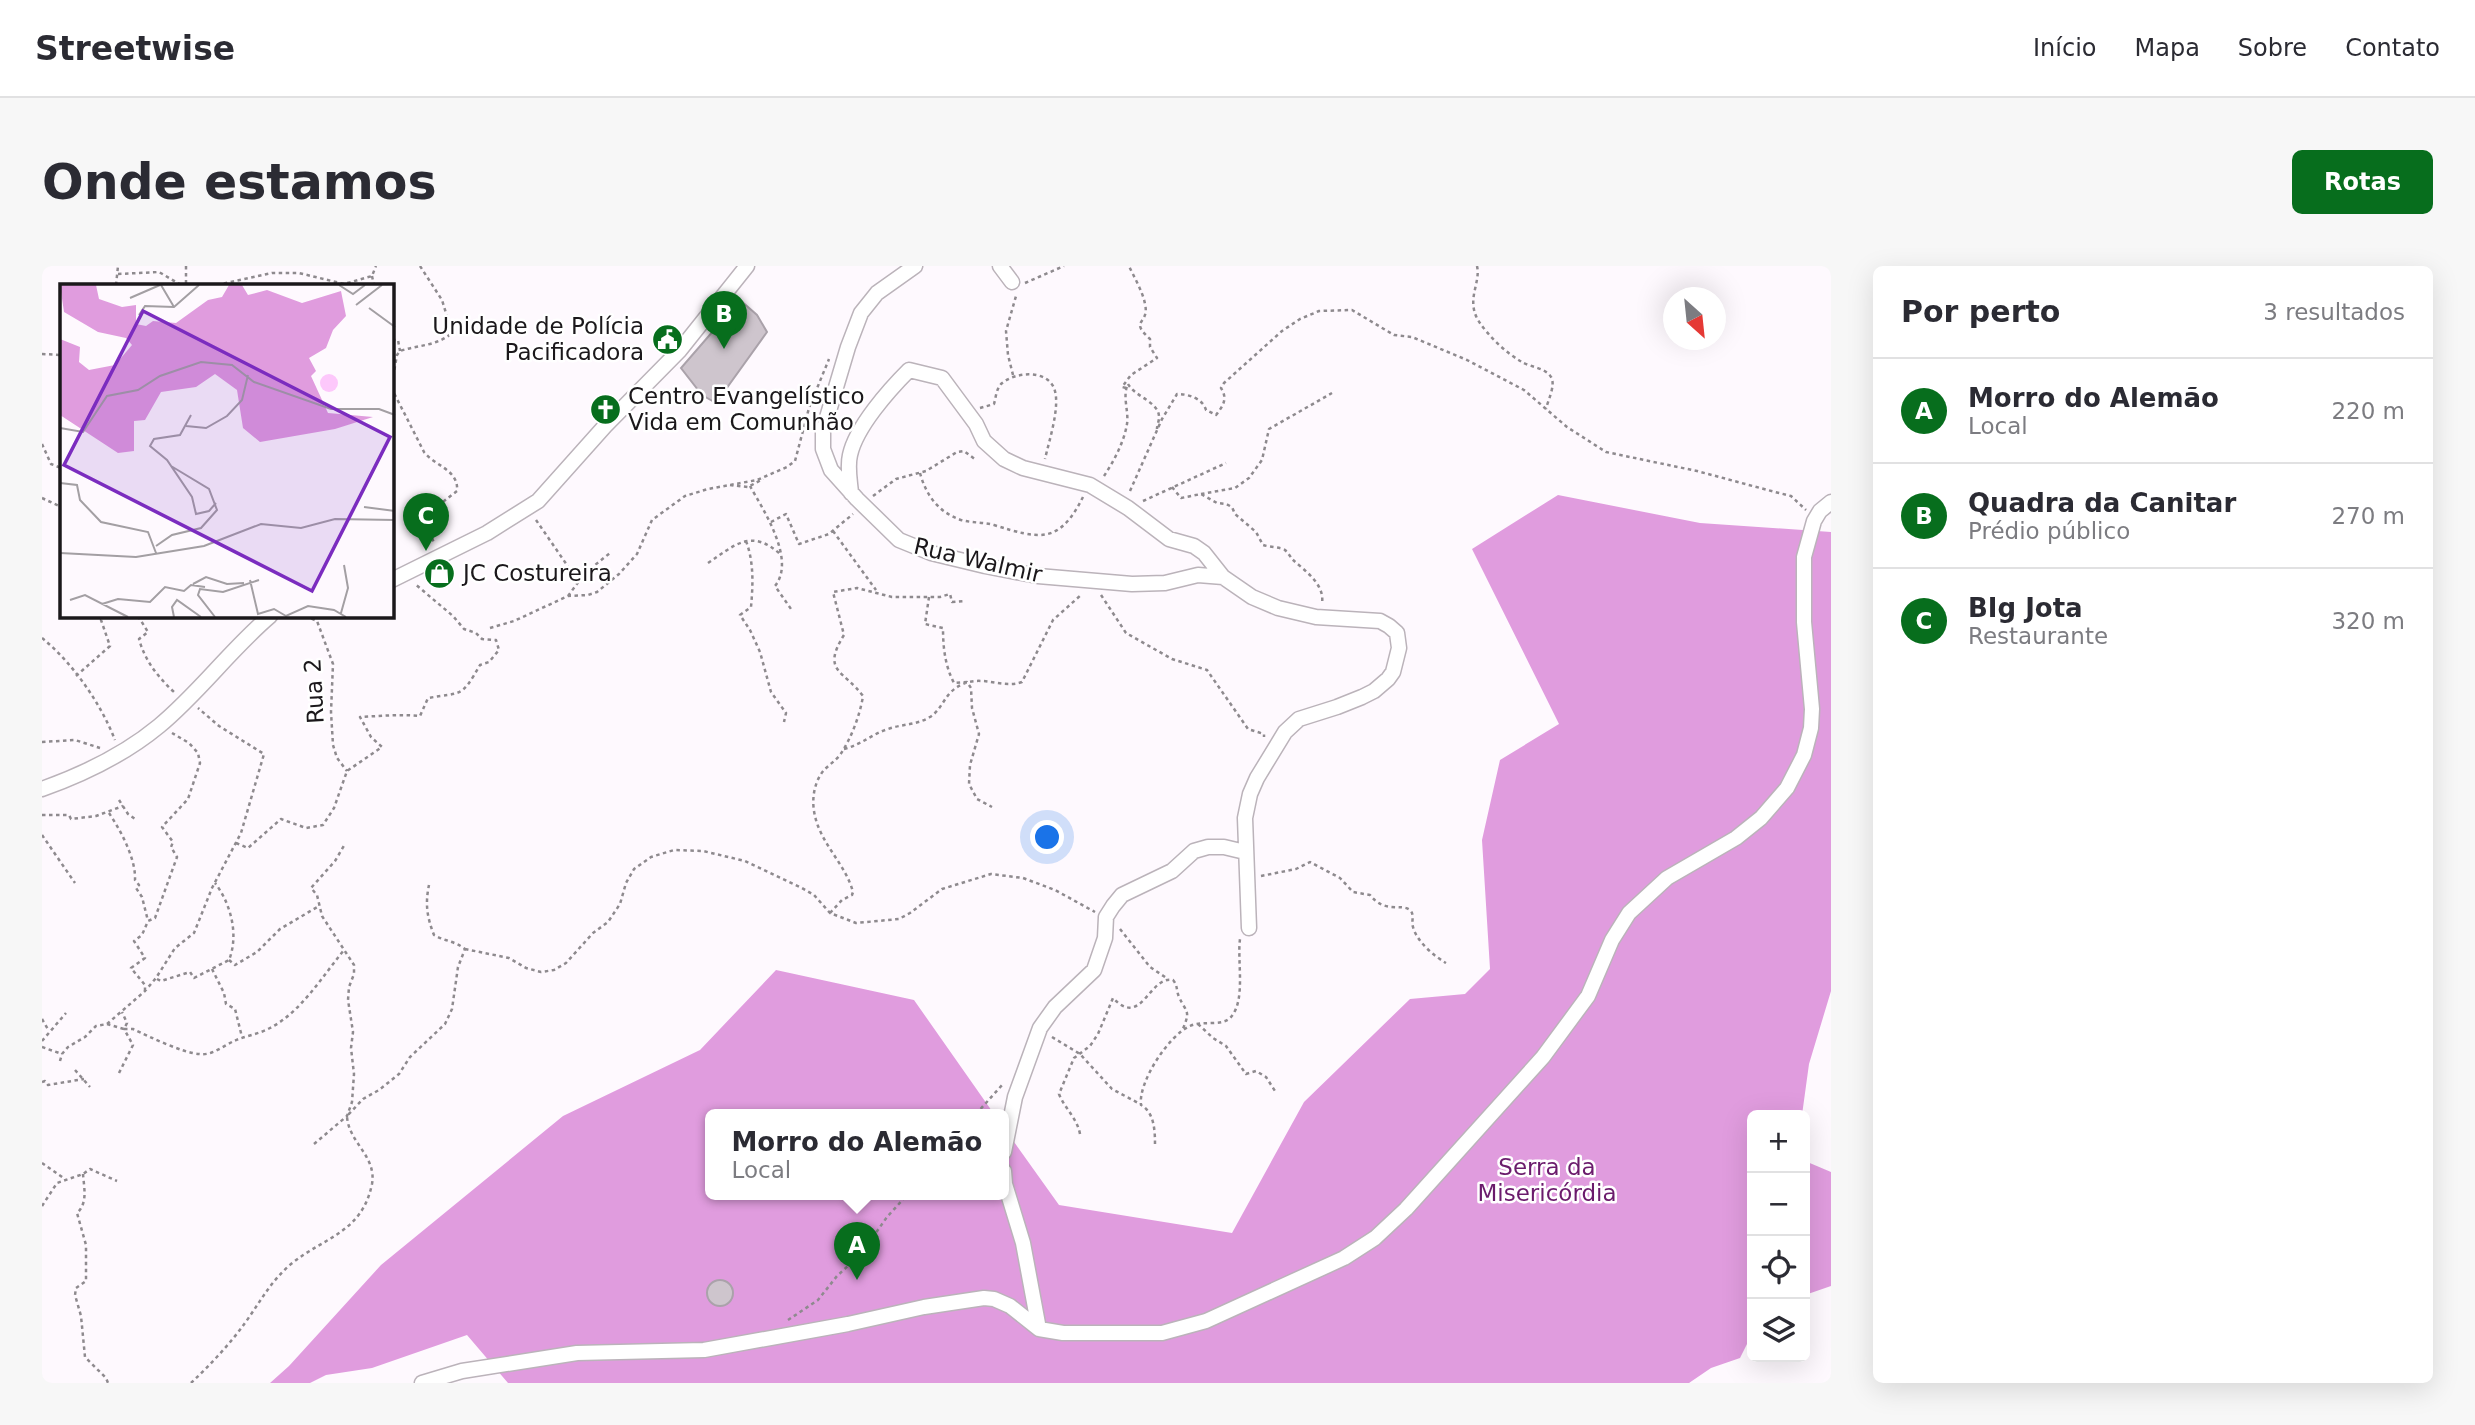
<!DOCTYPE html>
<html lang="pt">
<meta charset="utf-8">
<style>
body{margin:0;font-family:"DejaVu Sans",sans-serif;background:#f7f7f7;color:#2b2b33}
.controls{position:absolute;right:21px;bottom:21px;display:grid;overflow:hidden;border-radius:10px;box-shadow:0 7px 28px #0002}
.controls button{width:63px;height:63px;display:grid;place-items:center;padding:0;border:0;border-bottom:2px solid #e1e1e2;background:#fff;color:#2b2b33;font:35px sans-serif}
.compass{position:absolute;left:1621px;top:21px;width:63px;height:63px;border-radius:50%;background:#fff;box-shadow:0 7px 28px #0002;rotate:153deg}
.you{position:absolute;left:1006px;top:572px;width:24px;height:24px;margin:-18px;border:5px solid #fff;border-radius:50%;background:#1a73e8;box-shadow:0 0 0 10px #1a73e833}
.badge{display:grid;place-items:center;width:46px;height:46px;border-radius:50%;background:#076e1d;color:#fff;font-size:23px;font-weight:700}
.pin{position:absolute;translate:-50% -58px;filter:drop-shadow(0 2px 4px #0008)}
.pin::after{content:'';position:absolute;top:37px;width:24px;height:21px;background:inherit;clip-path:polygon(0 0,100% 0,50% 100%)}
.popup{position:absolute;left:663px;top:843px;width:304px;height:91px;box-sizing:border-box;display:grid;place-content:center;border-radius:10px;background:#fff;filter:drop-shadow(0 2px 5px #0005);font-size:23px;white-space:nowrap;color:#7c7c81}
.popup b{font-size:26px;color:#2b2b33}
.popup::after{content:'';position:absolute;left:50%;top:100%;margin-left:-14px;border:14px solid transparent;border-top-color:#fff}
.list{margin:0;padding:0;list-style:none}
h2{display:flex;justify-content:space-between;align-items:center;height:91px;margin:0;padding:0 28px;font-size:30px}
h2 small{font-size:23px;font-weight:400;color:#7c7c81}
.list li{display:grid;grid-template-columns:46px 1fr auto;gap:21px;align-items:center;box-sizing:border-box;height:105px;padding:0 28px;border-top:2px solid #e1e1e2}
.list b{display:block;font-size:26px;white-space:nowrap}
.list p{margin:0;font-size:23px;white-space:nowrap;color:#7c7c81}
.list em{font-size:23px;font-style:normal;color:#7c7c81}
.icon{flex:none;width:38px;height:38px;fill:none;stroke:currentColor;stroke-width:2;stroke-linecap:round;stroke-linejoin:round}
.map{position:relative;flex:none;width:1789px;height:1117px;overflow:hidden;border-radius:10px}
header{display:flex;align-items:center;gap:42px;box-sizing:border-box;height:98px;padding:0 35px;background:#fff;border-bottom:2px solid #e1e1e2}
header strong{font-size:33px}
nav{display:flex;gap:38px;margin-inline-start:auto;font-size:24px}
.intro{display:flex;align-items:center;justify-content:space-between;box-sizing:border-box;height:168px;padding:0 42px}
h1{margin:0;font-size:49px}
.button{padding:18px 32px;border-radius:10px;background:#076e1d;color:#fff;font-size:24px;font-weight:700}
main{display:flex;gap:42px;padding:0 42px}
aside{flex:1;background:#fff;border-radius:10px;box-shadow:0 7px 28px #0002}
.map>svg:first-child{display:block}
</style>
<header>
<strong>Streetwise</strong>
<nav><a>Início</a><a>Mapa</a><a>Sobre</a><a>Contato</a></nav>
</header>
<div class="intro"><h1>Onde estamos</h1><a class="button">Rotas</a></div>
<main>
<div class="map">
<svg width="1789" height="1117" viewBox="0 0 1789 1117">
<rect width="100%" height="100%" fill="#fef9fe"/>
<!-- forest -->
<path fill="#e09cde" d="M1516 229 1658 257 1789 266V725L1767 798 1760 849H1710V1068L1698 1092 1669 1102 1647 1117H466L425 1069 330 1102 284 1109 268 1117H228L247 1100 339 999 521 850 658 784 734 704 872 734 952 848H668V928H962V862L1017 939 1190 967 1262 836 1368 733 1423 728 1448 703 1440 574 1458 494 1517 458 1430 283Z
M1763 895 1789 906V1020L1763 1029Z"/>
<!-- building -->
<path fill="#cec5cd" stroke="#aaa2aa" stroke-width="2" d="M698 34 715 49 725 66 674 137 660 129 639 102Z
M665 1027a13 13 0 1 1 26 0a13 13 0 1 1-26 0Z"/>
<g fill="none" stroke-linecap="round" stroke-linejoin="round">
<defs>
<path id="street" d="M873 0 835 27 819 47 806 81 781 165V183L789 204 815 233 857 274 889 287 943 300 996 310 1090 318 1123 317 1156 309 1181 311
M958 0 970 16
M809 227C808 215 805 201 808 189 814 161 847 124 867 104L900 112 934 158 942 175 962 193 981 202 1048 219 1086 242 1127 273 1152 280 1162 287 1181 311 1210 331 1236 342 1274 351 1338 355 1347 360 1355 367 1357 382 1351 406 1346 413 1332 425 1320 431 1295 441 1257 453 1243 466 1215 512 1208 528 1203 552 1207 662
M350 314 445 267 496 235 563 160 638 84 705 0
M0 523C42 508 82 489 117 460 157 427 188 384 228 350
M962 886 973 831 998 762 1013 741 1052 704 1063 672 1064 651 1071 640 1080 629 1130 605 1152 585 1166 581H1182L1203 586
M962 905 963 918 981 977 997 1063
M380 1117 420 1105 535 1087 662 1084 806 1058 882 1041 942 1032 952 1033 968 1040 997 1063 1021 1067H1120L1164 1055 1302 992 1333 972 1364 943 1501 791 1546 730 1570 674 1587 647 1625 612 1694 572 1719 552 1745 522 1762 489 1769 462 1770 443 1762 356V291L1772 255 1778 245 1789 236"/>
</defs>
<!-- street casing -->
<use href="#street" stroke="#bbb3ba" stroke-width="17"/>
<!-- path -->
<path stroke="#8e8a8e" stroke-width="2.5" stroke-dasharray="3.5 3.5" stroke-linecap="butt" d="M144 0V19
M378 0 400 34 410 67C395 80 376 79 358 85L355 89 350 117 352 127 382 186C393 200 417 204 415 225L384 249 392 278
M1435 0C1439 17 1424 33 1436 54 1446 70 1464 87 1480 96 1488 101 1504 102 1509 111 1514 119 1506 134 1504 143
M76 8 117 6 139 19
M330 10 332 19
M983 17 1022 0
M74 19 76 0
M175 19 230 7H257L302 18 330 10 334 0
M350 74H356L358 85
M0 88 19 89
M971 109 966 89 964 65 974 30
M1086 118C1093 131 1118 136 1117 152 1117 155 1115 159 1115 163
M1084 122 1080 121 1089 109 1115 92 1108 81V73C1086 53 1108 59 1103 38 1101 26 1092 11 1087 0
M938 142 952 138C954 131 954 124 959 118 972 106 1004 103 1012 122 1019 139 1007 175 1003 193
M0 178 9 198 19 202
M878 207C884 229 896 246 919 254 930 257 941 256 952 259 997 273 1017 279 1041 231
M1062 210C1072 195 1082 176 1085 158 1087 145 1080 130 1086 118
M688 219 706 221 721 213
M708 220C722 245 754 294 733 320L749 343
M1130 221 1139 232 1159 228 1175 237 1184 238 1190 241 1193 248 1214 266 1221 279C1227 281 1238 281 1243 284 1246 287 1248 290 1250 293 1262 304 1283 318 1280 337
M1088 225 1120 153 1135 128C1147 128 1161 133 1164 144L1174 149C1181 140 1186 133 1179 122L1182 117 1240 65 1258 53 1277 45 1310 44 1352 69 1370 71 1425 94 1482 124 1525 161 1564 186 1655 205 1733 226 1749 230 1764 244
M1159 228 1193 222 1207 212 1220 194 1227 163 1290 127
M831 230 854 213 884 205 915 186 922 185 934 194
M0 232 19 241
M1101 235 1184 197
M494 254 536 315
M729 256 744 248 757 278 787 268 811 248
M791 265 834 324
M704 275C712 296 711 319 709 341L698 349 708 364 718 386 729 426 744 447 742 456
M666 297C693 279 709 262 738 288
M1059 329 1084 367 1130 393 1165 404 1206 463 1222 468V471
M526 330 543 307 568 287
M887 331 883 358 901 362C901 381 903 400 912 417L925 416 929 422 930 442 937 468 928 499 927 518 935 533 950 541
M96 350 106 366 97 373C103 395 116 411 132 426
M263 350 275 355 291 398 289 446 291 479 295 492 305 505
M448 362 472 355 526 330 546 329 555 326 577 308 595 288 610 254 643 230 666 223 715 214 745 201 753 195 767 142 787 93
M0 372C31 397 59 438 73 474
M34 410 68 380 59 354 62 350
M0 476 33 474 58 482
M802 483C819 479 830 468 846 463 860 458 875 459 888 451 902 442 902 426 921 418 941 409 961 423 980 416L1011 354 1039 329
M77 534 86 548 93 553
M67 547C79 565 94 593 93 614L97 619 94 622 100 631 106 655
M0 549H27L29 553 54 550 81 540
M0 569 33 617
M194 577 206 582 239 553 264 562 281 559 292 542 305 505 340 481 329 471 318 451C338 450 358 448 378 450L386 432C421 426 419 432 438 399L447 396 457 384 454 374 440 373 434 367 422 363 411 350 373 318
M1219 610 1254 603 1268 596 1298 612 1311 626 1328 629C1343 648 1359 637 1368 644 1373 649 1369 655 1371 661 1375 676 1392 690 1404 697
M788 647 800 634 810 629 811 626C804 599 779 578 773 550 769 534 772 516 782 504 787 499 793 495 798 489 809 473 818 449 821 430 802 404 779 406 802 369L791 326 815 322 850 331H898L908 328 910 336 923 335
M1078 663 1108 701 1126 713
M423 683 467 692 484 702 499 706 512 704 524 697 551 667 566 656 578 638 584 617 592 603 609 591 632 584 661 585 703 595 760 622 772 629 788 647 814 657 857 653 868 647 900 623 949 608 981 612 1013 624 1053 646
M187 694 193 699 215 686 238 663 277 640
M170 703 182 727 184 738 193 743 200 771
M115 713 119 715 148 706 152 712 187 694C197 669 189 638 173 617
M103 725V719L89 702 103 692 92 675 100 669 106 655 113 652 135 591 129 581 131 576 120 561 146 533 158 497 156 487 147 477 130 467
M0 753 7 765
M65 758 82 763 85 757 80 746
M1156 758 1171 772 1184 780 1204 808 1214 805 1224 811 1233 825
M82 763H91C108 771 141 787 157 788 170 790 181 780 192 775 203 770 217 768 228 762 259 746 280 711 302 684
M1010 771 1038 788 1070 823 1098 838
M0 775 24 747
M0 781 20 788
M18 795 20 788 26 781 43 771 54 760 65 758 103 725 114 712 133 682 152 667 170 622 199 567 222 488 177 460 156 442
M33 804 48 821
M77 807 91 779 82 763
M0 816 3 815 6 819 42 813
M934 848 961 818
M1038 868C1035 852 1023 843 1017 828L1032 792 1048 780 1056 768 1071 732C1100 763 1107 709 1131 714 1136 720 1134 724 1137 731 1145 748 1149 744 1140 765
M272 878 305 850 310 836 312 808 309 782 311 766 306 734 307 721 312 708V699L280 650 275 629 269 622 293 595 303 578
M1113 878C1113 864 1112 846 1099 839 1096 816 1127 769 1148 760 1160 754 1181 761 1189 751 1204 734 1195 695 1198 673
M0 897 23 913
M41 908C42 922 46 937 35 947L44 979V1015L34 1022 33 1029 39 1050 43 1091 64 1112 66 1117
M0 940 15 917 41 908 48 903 75 915
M746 1054 776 1034 795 1010 819 988 845 951 866 928
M149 1117C168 1099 188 1078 203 1057 218 1036 229 1015 249 998 282 971 320 967 330 918 335 890 306 876 305 850L321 833 337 824 357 808 368 791 403 758 410 743 416 701 423 683C413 675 402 675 392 669 385 651 383 638 387 619"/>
<!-- street -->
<use href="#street" stroke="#fff" stroke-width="14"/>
</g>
<!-- icons -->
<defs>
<symbol id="civic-disc" viewBox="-11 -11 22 22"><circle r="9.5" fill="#076e1d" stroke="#fff"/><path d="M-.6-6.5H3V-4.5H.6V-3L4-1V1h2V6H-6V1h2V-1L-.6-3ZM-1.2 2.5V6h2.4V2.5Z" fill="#fff"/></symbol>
<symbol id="church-disc" viewBox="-11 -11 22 22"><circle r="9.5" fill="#076e1d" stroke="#fff"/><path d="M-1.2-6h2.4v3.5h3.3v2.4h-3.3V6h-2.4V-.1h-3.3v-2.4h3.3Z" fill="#fff"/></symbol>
<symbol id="shop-disc" viewBox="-11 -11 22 22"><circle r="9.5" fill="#076e1d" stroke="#fff"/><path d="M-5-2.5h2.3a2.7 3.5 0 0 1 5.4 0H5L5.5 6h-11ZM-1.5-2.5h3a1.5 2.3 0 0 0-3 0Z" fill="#fff"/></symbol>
</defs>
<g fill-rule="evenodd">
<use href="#civic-disc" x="608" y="56" width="35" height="35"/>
<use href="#church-disc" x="546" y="126" width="35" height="35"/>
<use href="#shop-disc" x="380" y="290" width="35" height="35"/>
</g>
<g text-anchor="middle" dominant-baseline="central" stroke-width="5" stroke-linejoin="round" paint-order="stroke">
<!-- poi labels -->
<g font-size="23" fill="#1b181b" stroke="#fff" text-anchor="start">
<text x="602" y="60" text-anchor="end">Unidade de Polícia<tspan x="602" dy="26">Pacificadora</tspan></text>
<text x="586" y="130">Centro Evangelístico<tspan x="586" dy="26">Vida em Comunhão</tspan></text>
<text x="421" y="307">JC Costureira</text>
</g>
<!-- street labels -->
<g font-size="23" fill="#1b181b" stroke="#fff">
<text transform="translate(936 294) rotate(13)">Rua Walmir</text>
<text transform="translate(272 425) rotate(-93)">Rua 2</text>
</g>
<!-- park labels -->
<g font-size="23" fill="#6b1b6c" stroke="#fff">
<text x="1505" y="901">Serra da<tspan x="1505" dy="26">Misericórdia</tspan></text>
</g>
</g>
<!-- overview -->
<g transform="translate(18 18)">
<rect width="334" height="334" fill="#fef9fe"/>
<path d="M260 99a9 9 0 1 1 18 0a9 9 0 1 1-18 0Z" fill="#fdc8fb"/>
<path d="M0 1H36L39 15 62 23 76 21V40L86 42 93 37 116 39 148 16 162 13 169 1H182L188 11 207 6 242 19 281 7 286 32 273 46 266 64 249 74 256 87 251 92 268 129 313 133 275 145 200 158 183 144 177 106 155 90 136 103 101 108 85 136 74 137V167L58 169 0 131V55L20 63 19 78 29 86 55 81 72 61 66 54 38 48 4 28Z" fill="#e09cde"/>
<path fill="none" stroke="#a39fa3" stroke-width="2" d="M101 1 114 23M279 1 293 10 305 1M70 14 100 1M296 21 322 1M309 24 335 43M79 31 85 22 114 23 139 1M131 131 120 151 94 155 90 162 107 176 132 213 136 230 149 227 156 219M126 142 146 144 167 132 182 116 188 91M0 144 23 148 47 112 78 106 100 92 141 78 172 81 194 98 271 125H319L335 131M0 199 17 201 20 216 41 238 88 248 96 269M304 223 335 227M96 262 112 251 141 244 157 226 149 205 111 182M0 269 76 273 144 262 201 240 241 244 275 235 335 236M190 296 198 330 214 325 226 332 248 322 274 326 286 333M133 300 146 293 167 300 184 299M10 316 25 311 68 333M42 320 58 315 90 318 105 303 124 307 131 301 145 303M281 329 288 304 284 281M114 333 112 323 117 316 141 333M155 333 138 311 140 305 163 308 199 296"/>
<path fill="#7b2cbf" fill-opacity="0.15" stroke="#7b2cbf" stroke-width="3.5" d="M83 27 330 153 252 307 4 181Z"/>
<rect width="334" height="334" fill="none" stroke="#1b181b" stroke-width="3.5"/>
</g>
</svg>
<div class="controls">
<button>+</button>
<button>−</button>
<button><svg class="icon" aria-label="locate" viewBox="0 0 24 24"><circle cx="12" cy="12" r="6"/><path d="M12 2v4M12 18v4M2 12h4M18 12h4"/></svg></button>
<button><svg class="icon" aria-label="layers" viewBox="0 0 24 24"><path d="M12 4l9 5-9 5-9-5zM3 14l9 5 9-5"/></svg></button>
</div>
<svg class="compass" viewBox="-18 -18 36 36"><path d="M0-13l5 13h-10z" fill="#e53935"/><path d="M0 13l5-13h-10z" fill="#7c7c81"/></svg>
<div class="you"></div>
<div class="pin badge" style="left:815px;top:1014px">A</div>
<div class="popup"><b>Morro do Alemão</b>Local</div>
<div class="pin badge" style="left:682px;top:83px">B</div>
<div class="pin badge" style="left:384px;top:285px">C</div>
</div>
<aside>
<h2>Por perto<small>3 resultados</small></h2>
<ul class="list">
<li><span class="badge">A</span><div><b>Morro do Alemão</b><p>Local</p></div><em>220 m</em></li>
<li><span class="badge">B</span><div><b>Quadra da Canitar</b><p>Prédio público</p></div><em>270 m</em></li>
<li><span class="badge">C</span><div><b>BIg Jota</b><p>Restaurante</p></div><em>320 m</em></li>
</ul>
</aside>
</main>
